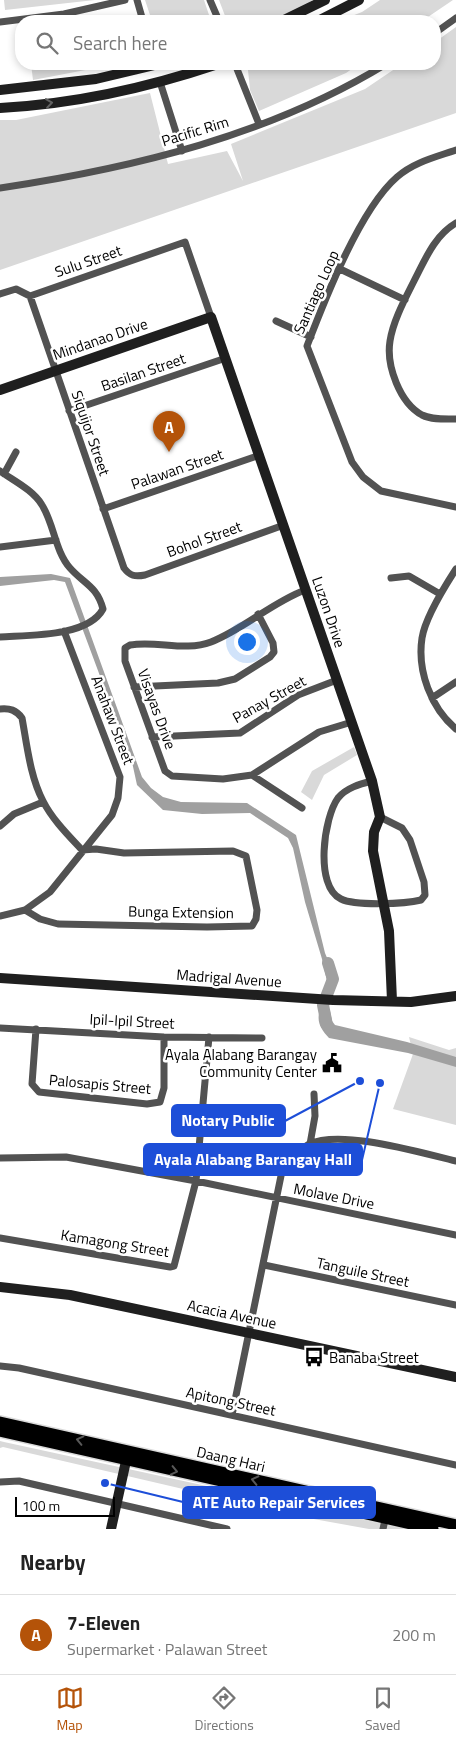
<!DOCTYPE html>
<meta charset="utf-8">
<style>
body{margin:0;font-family:"Titillium Web",sans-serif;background:#f6f6f6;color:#222}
.scale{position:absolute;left:15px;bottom:12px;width:100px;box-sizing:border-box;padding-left:5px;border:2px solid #000;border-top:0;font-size:14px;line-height:18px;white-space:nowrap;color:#000;-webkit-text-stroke:4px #fff;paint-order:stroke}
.you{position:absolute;left:246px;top:641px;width:18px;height:18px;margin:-12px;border:4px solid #fff;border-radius:50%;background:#1a73e8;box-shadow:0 0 0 8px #1a73e833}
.badge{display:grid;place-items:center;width:32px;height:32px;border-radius:50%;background:#b45309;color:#fff;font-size:16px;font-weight:700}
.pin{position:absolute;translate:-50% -41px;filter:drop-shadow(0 1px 2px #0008)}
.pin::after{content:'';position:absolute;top:26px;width:18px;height:15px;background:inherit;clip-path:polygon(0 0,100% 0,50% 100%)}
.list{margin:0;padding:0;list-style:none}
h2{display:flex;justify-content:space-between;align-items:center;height:65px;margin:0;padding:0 20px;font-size:21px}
h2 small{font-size:16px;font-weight:400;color:#767676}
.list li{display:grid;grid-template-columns:32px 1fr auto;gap:15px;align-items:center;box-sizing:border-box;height:80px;padding:0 20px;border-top:1px solid #e0e0e0}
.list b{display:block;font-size:19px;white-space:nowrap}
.list p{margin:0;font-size:16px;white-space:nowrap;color:#767676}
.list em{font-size:16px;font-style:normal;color:#767676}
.icon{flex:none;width:28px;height:28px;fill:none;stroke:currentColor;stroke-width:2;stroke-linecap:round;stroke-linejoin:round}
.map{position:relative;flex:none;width:456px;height:1529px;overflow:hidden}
.search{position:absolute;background:#fff;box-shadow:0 2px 8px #0003;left:15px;right:15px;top:15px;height:55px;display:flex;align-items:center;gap:12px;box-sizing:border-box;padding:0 18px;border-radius:20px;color:#767676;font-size:19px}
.sheet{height:145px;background:#fff}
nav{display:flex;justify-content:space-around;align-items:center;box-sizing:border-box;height:70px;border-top:1px solid #e0e0e0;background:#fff;font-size:14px;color:#767676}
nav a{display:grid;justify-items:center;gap:2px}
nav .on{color:#b45309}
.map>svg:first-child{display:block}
</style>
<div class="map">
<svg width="456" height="1529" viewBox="0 0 456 1529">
<rect width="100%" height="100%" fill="#fff"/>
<!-- green -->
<path fill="#d9d9d9" d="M4 0H95L5 10Z
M145 0H204L211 21H152Z
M219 0H313C282 21 263 21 227 21Z
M380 0H453L422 21H339L362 12Z
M456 27V113L0 270V120H16L150 93 168 164 227 151 243 181 231 144 365 89 402 64H435V42Z
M31 64H117L33 80Z
M253 64H359L346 73 259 111 250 90 248 70Z
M354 747 357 755 324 775 312 800 301 792 312 771Z
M409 1037 449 1050 456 1048V1125L393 1109 413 1054Z
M0 1441 4 1442 405 1529H369L308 1518 3 1447 0 1448Z"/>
<!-- water -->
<path fill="#a0a0a0" d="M51 574 70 578 142 777 151 788 163 797 181 802 247 803 296 835 325 953 333 972 330 995 324 993 327 981 322 959 305 902 293 848 288 838 250 813 202 814 163 810 137 785 132 762 65 582 54 580 0 586V577Z
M320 1010 330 1011 332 1021 335 1025 407 1042 456 1057V1067L408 1053 329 1038C321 1029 316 1022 320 1010Z"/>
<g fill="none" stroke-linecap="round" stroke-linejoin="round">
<!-- river -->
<path stroke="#a0a0a0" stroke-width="12" d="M327 1025 323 1005 333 979 328 963"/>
<defs>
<path id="primary" d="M0 1422 456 1525
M0 1431 433 1529"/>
</defs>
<!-- primary casing -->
<use href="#primary" stroke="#dbdbdb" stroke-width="14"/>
<!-- street -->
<path stroke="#525252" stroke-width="7" d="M137 0 143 21
M210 0 219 21
M0 22 64 14 125 0
M435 33 456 18
M235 64 259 124
M160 82 182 151
M456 150C436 157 414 162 397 177 360 209 325 299 307 346L352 462 363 477 381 491 456 507
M0 188C134 168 270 135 386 64
M456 223C434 236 425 260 414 281 405 299 393 321 390 341 386 366 400 403 422 415 432 420 445 419 456 419
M340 269 405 300
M0 294 16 289 30 296 185 242 211 317
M30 296 124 568C130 576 135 577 145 575L284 525
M276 321 311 337
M69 411 226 358
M0 471C14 481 33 490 42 505 54 524 55 551 70 568 84 584 97 586 103 609 88 637 29 635 0 637
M4 474 16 452
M103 509 260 455
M0 547 56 540
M456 569C445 586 425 619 422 638 417 671 431 708 456 729
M391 578 409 576 440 594
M305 590C271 603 244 629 211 642 185 652 156 640 130 645L125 648V661L165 771 172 776 223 779 252 775 319 732 352 722
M134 687 218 683 235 679 270 657 274 652 273 643 258 614
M432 698 456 682
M0 709C10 708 16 710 22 718 27 745 30 776 43 801 52 819 68 835 82 850L96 849 124 853 233 851 246 856 257 910 256 919 252 926 207 927 58 924 40 919 25 910
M152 737 240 733 298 695 337 680
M252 775 302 808
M372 781C360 784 346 788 338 798 324 817 314 886 341 899 355 906 405 904 421 900L425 895 424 882 410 840 402 828 380 817
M0 826 14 814 43 802
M0 916 25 910 50 892 112 815 118 798 120 777 64 631
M0 1028 164 1037 262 1038
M36 1029 32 1084 39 1092 147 1104 160 1102 164 1088V1037
M310 1144 315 1116 314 1094
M0 1158 66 1157 196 1181 456 1235
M0 1238 170 1267 174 1266 196 1181 209 1037
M264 1265 456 1305
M0 1366 19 1368 456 1465
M232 1415 282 1171C290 1161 298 1150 309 1144 342 1129 421 1153 456 1161
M0 1482 19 1481 227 1529
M383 1529 386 1515"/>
<!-- secondary -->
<path stroke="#1f1f1f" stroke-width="10" d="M282 21 325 0
M318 21 359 0
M0 90 96 79 159 64
M0 108C75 104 147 88 218 64
M0 390 211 317 372 781 380 817 374 832 373 851 389 931 392 1001
M0 978 333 1000 411 1002 456 996
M0 1287 70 1295 456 1377
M111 1529 128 1452"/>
<!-- primary -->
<use href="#primary" stroke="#000" stroke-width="11"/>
</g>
<!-- one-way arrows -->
<defs><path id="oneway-chevron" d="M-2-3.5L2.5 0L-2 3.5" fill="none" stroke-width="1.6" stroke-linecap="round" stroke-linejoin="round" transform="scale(1.25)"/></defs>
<use stroke="#626262" href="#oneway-chevron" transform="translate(49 103) rotate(-8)"/>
<g stroke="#595959">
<use href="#oneway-chevron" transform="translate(80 1440) rotate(-167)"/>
<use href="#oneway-chevron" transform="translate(174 1471) rotate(13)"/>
<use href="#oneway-chevron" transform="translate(255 1480) rotate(-167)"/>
</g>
<!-- icons -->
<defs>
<symbol id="civic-bare" viewBox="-9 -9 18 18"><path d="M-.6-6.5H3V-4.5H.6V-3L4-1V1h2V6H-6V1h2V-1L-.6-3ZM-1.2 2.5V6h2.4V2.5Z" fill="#000" stroke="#fff" stroke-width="2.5" paint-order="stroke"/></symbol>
<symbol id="bus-bare" viewBox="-9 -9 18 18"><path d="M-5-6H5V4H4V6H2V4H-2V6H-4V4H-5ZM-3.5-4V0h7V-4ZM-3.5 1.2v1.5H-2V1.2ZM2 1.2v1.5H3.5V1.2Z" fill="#000" stroke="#fff" stroke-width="2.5" paint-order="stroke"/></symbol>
</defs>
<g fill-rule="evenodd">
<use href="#civic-bare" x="318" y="1049" width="28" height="28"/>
<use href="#bus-bare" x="300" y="1343" width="28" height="28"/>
</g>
<g text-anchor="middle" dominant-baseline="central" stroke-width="5" stroke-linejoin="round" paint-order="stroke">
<!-- street labels -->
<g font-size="15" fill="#000" stroke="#fff">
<text transform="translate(195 131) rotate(-17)">Pacific Rim</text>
<text transform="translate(88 261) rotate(-19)">Sulu Street</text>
<text transform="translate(316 292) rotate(-66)">Santiago Loop</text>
<text transform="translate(100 339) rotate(-19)">Mindanao Drive</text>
<text transform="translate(143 372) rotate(-19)">Basilan Street</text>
<text transform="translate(91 433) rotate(71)">Siquijor Street</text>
<text transform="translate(177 469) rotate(-19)">Palawan Street</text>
<text transform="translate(204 539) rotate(-20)">Bohol Street</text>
<text transform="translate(329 612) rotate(71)">Luzon Drive</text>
<text transform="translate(269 699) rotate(-29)">Panay Street</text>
<text transform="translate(157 709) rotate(70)">Visayas Drive</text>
<text transform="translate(113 720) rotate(69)">Anahaw Street</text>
<text transform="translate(181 912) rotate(1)">Bunga Extension</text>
<text transform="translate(229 978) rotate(4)">Madrigal Avenue</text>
<text transform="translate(132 1021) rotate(3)">Ipil-Ipil Street</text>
<text transform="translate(100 1084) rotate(5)">Palosapis Street</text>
<text transform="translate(334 1196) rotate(11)">Molave Drive</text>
<text transform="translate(115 1243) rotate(9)">Kamagong Street</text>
<text transform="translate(363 1272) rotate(12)">Tanguile Street</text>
<text transform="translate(232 1314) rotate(12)">Acacia Avenue</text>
<text transform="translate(231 1401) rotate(12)">Apitong Street</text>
<text transform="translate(231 1459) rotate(13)">Daang Hari</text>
</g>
<!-- poi labels -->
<g font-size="15" fill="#000" stroke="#fff" text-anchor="end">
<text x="317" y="1054">Ayala Alabang Barangay<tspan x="317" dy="17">Community Center</tspan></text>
<text x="329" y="1357" text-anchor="start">Banaba Street</text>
</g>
</g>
<!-- callouts -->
<path fill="none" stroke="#1d4ed8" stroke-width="2" d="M360 1081L285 1121M380 1083L362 1160M105 1483L183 1502"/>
<g fill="#1d4ed8" stroke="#fff" stroke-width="2">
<circle cx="360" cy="1081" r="5"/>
<circle cx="380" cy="1083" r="5"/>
<circle cx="105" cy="1483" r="5"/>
</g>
<g fill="#1d4ed8" stroke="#1d4ed8" stroke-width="2">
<rect x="172" y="1105" width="113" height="31" rx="5"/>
<rect x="144" y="1144" width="218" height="31" rx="5"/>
<rect x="183" y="1487" width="192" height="31" rx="5"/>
</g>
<g font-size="16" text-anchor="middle" font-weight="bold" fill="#fff">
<text x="228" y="1126">Notary Public</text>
<text x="253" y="1165">Ayala Alabang Barangay Hall</text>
<text x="279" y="1508">ATE Auto Repair Services</text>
</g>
</svg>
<div class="scale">100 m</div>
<div class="you"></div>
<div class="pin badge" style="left:169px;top:452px">A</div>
<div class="search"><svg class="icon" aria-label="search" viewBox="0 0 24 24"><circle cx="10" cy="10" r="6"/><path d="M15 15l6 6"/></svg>Search here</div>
</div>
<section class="sheet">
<h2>Nearby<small></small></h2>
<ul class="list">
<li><span class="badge">A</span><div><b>7-Eleven</b><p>Supermarket · Palawan Street</p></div><em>200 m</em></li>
</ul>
</section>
<nav>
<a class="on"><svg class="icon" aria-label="map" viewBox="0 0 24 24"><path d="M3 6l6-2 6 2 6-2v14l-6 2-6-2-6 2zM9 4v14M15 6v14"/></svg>Map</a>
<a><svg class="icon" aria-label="directions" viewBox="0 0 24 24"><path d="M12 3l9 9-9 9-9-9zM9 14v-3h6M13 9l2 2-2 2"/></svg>Directions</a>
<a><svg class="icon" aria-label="saved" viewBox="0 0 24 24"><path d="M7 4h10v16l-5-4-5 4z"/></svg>Saved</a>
</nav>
